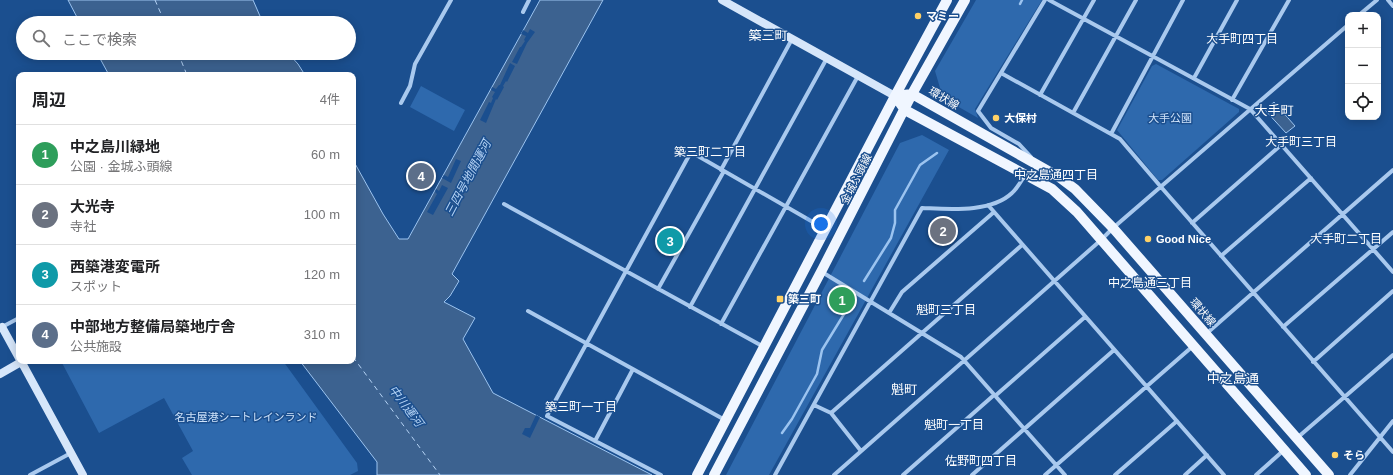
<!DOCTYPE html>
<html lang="ja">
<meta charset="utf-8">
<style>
body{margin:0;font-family:Helvetica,"Noto Sans JP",sans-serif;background:#f2f2f2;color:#202124}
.controls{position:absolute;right:12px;top:12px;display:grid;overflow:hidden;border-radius:8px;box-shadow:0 2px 10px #0003}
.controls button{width:36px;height:36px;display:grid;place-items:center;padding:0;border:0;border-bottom:1px solid #e0e0e0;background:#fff;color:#202124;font:20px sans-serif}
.you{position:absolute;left:821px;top:224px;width:14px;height:14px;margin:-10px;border:3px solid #fff;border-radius:50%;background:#1a73e8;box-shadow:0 0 0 6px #1a73e833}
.badge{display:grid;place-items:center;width:26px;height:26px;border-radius:50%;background:#d93025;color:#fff;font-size:13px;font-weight:700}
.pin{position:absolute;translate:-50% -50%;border:2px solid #fff;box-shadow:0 1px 4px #0006}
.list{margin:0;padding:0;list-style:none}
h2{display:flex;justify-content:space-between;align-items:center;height:52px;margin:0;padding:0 16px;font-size:17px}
h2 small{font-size:13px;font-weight:400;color:#757577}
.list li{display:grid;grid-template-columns:26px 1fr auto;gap:12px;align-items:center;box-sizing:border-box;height:60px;padding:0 16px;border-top:1px solid #e0e0e0}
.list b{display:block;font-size:15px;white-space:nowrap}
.list p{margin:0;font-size:13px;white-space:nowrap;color:#757577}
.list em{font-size:13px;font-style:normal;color:#757577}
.icon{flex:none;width:22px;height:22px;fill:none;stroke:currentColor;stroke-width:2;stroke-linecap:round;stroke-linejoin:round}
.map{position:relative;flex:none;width:1393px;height:475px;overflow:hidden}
.search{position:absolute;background:#fff;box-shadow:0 2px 10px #0003;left:16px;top:16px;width:340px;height:44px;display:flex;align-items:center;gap:10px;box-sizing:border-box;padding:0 14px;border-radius:22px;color:#757577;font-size:15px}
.panel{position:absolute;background:#fff;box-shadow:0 2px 10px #0003;left:16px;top:72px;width:340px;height:292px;border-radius:8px}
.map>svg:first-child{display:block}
</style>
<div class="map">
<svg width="1393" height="475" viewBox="0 0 1393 475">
<rect width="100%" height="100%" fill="#1b4f8f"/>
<!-- green -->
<path fill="#2e69ad" d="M976 0H1042L975 109 978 118 943 98 935 71Z
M1156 64 1239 109V112L1162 180H1158L1117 130 1152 66Z
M421 86 465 110 454 131 410 107Z
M922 135 949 150 769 475H726L900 143Z
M61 361H283L357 463 358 471 350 475H192L182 458 193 451 164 398 99 433Z"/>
<!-- water -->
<path fill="#3c6290" stroke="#9cc4f0" d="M68 0H253L263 23H80Z
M540 0H603L452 274 459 281 450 296 444 302 475 318 463 339 493 393 652 475H377V462L300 361H353V160L383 214 399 239H408Z
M97 53H288L298 64 305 75H109Z
M1274 102 1295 126 1286 133 1265 110Z"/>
<!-- pier -->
<path fill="#1b4f8f" d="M530 29 535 32 527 43 517 64 512 62 520 47H521L525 41 524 40 526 36 521 34 523 30 528 33Z
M510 63 515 66 507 82 506 81 503 86 504 87 497 100 496 99 486 123 480 120 489 102 491 103 493 98 492 97 495 92 491 90 492 87 496 89 499 85H500Z
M456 159 461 161 451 183 442 178 444 175 448 177Z
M442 185 448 188 433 215 427 212 437 194 435 192 436 189 439 191Z
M536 415 540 417 530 438 522 434 525 428H530Z"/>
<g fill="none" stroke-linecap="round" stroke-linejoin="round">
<!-- stream -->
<path stroke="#9cc4f0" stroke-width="2.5" d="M1020 4 1022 0
M864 281 891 238 895 223V210L920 165 937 153
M782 433 792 419 817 374 822 350 849 306"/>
<!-- ferry -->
<path stroke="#b5d3f5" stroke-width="1" stroke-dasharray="5 4" stroke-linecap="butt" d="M155 0 165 23
M178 53 187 75
M353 357 440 475"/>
<!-- street -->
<path stroke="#a9c9ee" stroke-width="4" d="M1049 0 1250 109 1393 272
M1388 0 1393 6
M523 12 529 0
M1359 15 1377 0
M1001 73 1120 139 1161 187 1393 452
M1194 78 1237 0
M1040 95 1094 0
M1232 100 1289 0
M401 103 410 86 415 64 451 0
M1073 113 1136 0
M1111 134 1183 0
M1031 157 1019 144 991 128 978 111 1045 0
M721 170 792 39
M504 204 764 347
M988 205 1224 475
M1192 223 1281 145
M1221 256 1311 178
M822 272 961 357 1065 475
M658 289 724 171
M690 307 827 58
M528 311 725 420
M889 313 902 292 994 212
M721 324 858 76
M2 327 19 318
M1283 327 1393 232
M1206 334 1393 170
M276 361 277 362
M1313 362 1393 291
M995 396 1085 317
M814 405 831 413
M1297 438 1393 355
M595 441 633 369
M861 451 831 413 1022 245
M30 475 71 453
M661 475 547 416 691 152 825 229
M775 475 922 208C949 209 991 213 1012 193 1017 189 1021 181 1025 175
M834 475 1101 240 1113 228 1348 25
M903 475 994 395
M972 475 1114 350
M1045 475 1193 346
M1115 475 1177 421
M1185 475 1207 455
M1256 475 1284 450
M1350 475 1393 421"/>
<!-- secondary -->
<path stroke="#d6e6fa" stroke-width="8" d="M722 0 895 96
M2 327 19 358
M21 361 83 475
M0 374 21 362"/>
<!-- primary -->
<path stroke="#f0f6ff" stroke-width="10" d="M895 96 912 94 1059 177 1075 189 1113 228 1329 475
M895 96 905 110 1052 189 1077 212 1306 475
M697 475 895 96 947 0
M714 475 823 268 912 94 965 0"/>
</g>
<!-- markers -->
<g fill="#ffd166" stroke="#1b4f8f" stroke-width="1.5">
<circle cx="918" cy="16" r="4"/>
<circle cx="996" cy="118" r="4"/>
<circle cx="1148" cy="239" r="4"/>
<rect x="776" y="295" width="8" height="8" rx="2"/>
<circle cx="1335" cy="455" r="4"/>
</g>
<g text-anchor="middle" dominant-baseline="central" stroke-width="3" stroke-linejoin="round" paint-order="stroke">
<!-- poi labels -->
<g font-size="11" font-weight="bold" fill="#fff" stroke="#1b4f8f" text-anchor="start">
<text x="926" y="16">マミー</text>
<text x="1004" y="118">大保村</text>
<text x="1156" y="239">Good Nice</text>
<text x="788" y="299">築三町</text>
<text x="1343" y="455">そら</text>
</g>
<!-- street labels -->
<g font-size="11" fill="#fff" stroke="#1b4f8f">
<text transform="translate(944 98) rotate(30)">環状線</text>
<text transform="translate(856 179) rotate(-63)">金城ふ頭線</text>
<text transform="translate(1203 312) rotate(49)">環状線</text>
</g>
<!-- park labels -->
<g font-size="11" fill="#cfe3fa" stroke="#1b4f8f">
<text x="1170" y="118">大手公園</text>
<text x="246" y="417">名古屋港シートレインランド</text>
</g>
<!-- neighbourhood labels -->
<g font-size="12" fill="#fff" stroke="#1b4f8f">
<text x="1242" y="39">大手町四丁目</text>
<text x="1301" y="142">大手町三丁目</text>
<text x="710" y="152">築三町二丁目</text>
<text x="1056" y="175">中之島通四丁目</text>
<text x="1346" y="239">大手町二丁目</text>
<text x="1150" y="283">中之島通三丁目</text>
<text x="946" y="310">魁町三丁目</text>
<text x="581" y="407">築三町一丁目</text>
<text x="954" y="425">魁町一丁目</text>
<text x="981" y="461">佐野町四丁目</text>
</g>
<!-- water labels -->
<g font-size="12" font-style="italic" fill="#b5d3f5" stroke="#1b4f8f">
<text transform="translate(468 178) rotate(-62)">三四号地間運河</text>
<text transform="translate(406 406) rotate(53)">中川運河</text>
</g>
<!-- quarter labels -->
<g font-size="13" fill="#fff" stroke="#1b4f8f">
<text x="768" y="35">築三町</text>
<text x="1274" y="110">大手町</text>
<text x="1233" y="378">中之島通</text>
<text x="904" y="389">魁町</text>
</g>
</g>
</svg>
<div class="controls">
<button>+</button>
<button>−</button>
<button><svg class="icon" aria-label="locate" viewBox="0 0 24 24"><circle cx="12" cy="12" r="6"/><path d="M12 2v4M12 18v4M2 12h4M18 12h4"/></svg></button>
</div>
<div class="you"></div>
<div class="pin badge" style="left:842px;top:300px;background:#2e9e5b">1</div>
<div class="pin badge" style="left:943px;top:231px;background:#6b7280">2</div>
<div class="pin badge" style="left:670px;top:241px;background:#0f9aa8">3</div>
<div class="pin badge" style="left:421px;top:176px;background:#5c6f8a">4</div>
<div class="search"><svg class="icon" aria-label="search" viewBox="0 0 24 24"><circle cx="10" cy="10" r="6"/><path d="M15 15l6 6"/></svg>ここで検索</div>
<section class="panel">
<h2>周辺<small>4件</small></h2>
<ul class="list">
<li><span class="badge" style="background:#2e9e5b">1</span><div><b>中之島川緑地</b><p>公園 · 金城ふ頭線</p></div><em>60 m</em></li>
<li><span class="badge" style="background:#6b7280">2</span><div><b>大光寺</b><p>寺社</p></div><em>100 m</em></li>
<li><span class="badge" style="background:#0f9aa8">3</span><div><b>西築港変電所</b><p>スポット</p></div><em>120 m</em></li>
<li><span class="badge" style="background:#5c6f8a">4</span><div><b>中部地方整備局築地庁舎</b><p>公共施設</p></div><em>310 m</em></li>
</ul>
</section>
</div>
